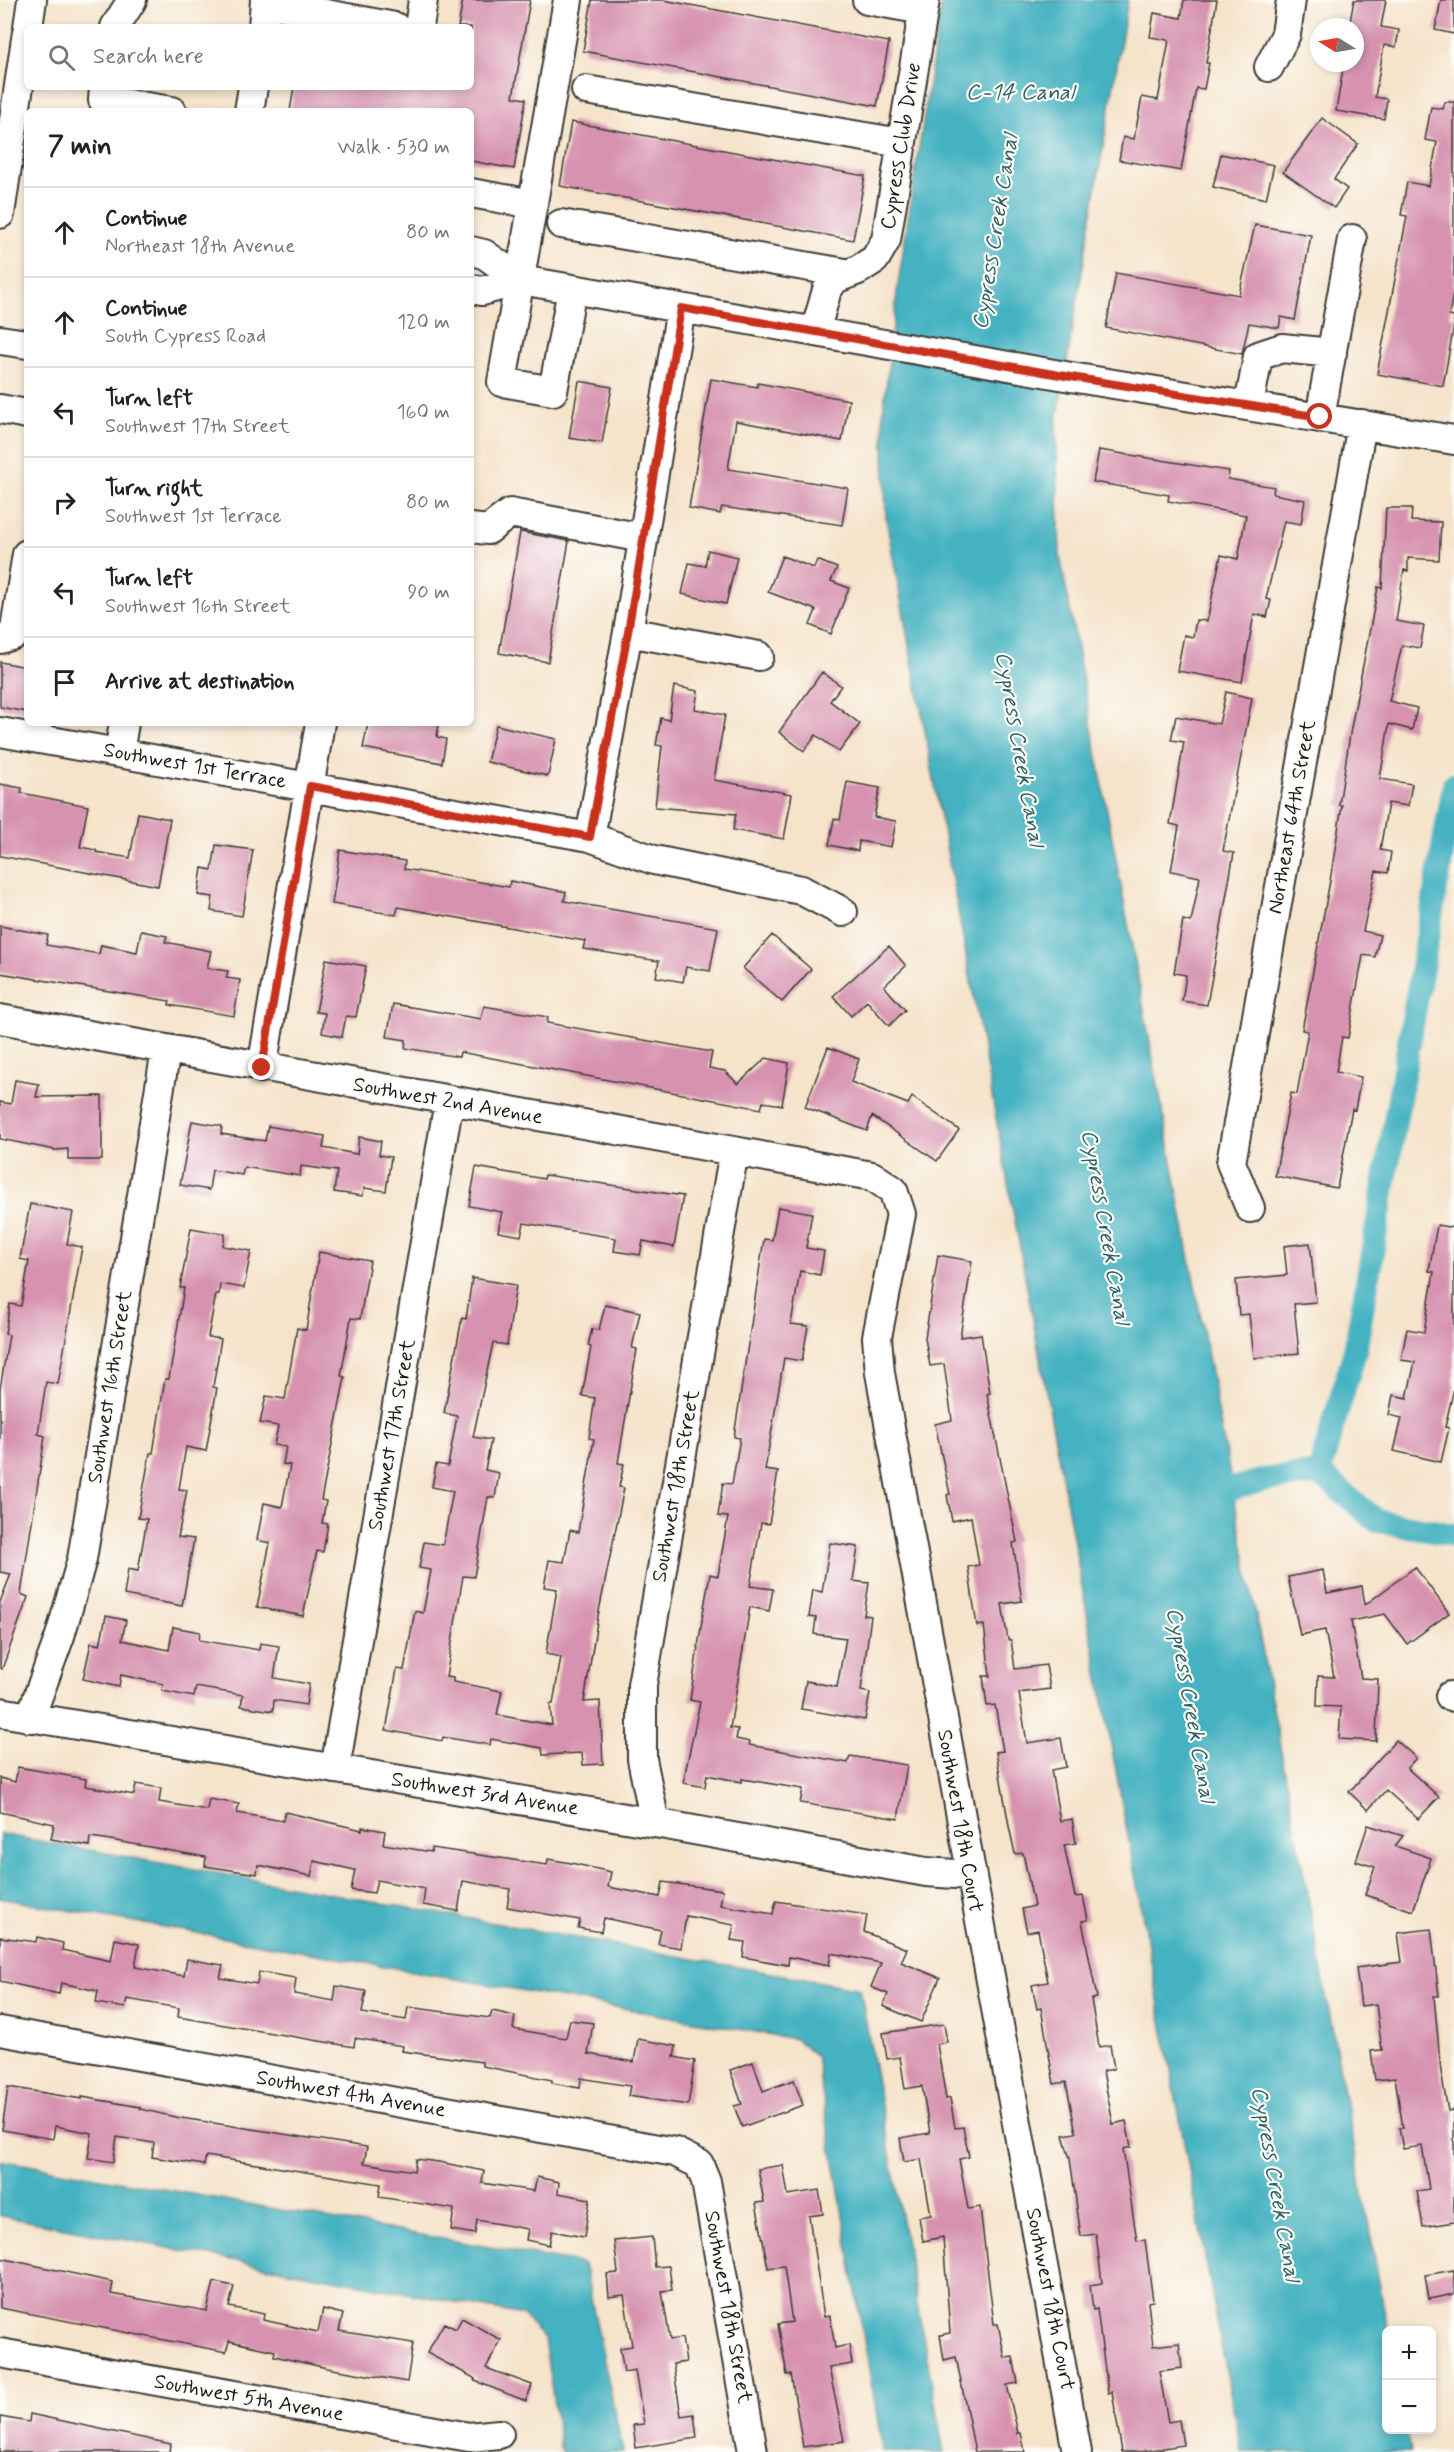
<!DOCTYPE html>
<meta charset="utf-8">
<style>
body{margin:0;font-family:Mynerve,sans-serif;background:#f2f2f2;color:#222}
.controls{position:absolute;right:18px;bottom:18px;display:grid;overflow:hidden;border-radius:9px;box-shadow:0 3px 9px #0003}
.controls button{width:54px;height:54px;display:grid;place-items:center;padding:0;border:0;border-bottom:2px solid #e0e0e0;background:#fff;color:#222;font:30px sans-serif}
.compass{position:absolute;left:1310px;top:18px;width:54px;height:54px;border-radius:50%;background:#fff;box-shadow:0 3px 9px #0003;rotate:281deg}
.stop{position:absolute;width:18px;height:18px;margin:-14px;border:4px solid #c8321e;border-radius:50%;background:#fff}
.stop.end{background:#c8321e;border-color:#fff;box-shadow:0 2px 6px #0008}
.list{margin:0;padding:0;list-style:none}
h2{display:flex;justify-content:space-between;align-items:center;height:78px;margin:0;padding:0 24px;font-size:26px}
h2 small{font-size:20px;font-weight:400;color:#767676}
.list li{display:grid;grid-template-columns:39px 1fr auto;gap:18px;align-items:center;box-sizing:border-box;height:90px;padding:0 24px;border-top:2px solid #e0e0e0}
.list b{display:block;font-size:22px;white-space:nowrap}
.list p{margin:0;font-size:20px;white-space:nowrap;color:#767676}
.list em{font-size:20px;font-style:normal;color:#767676}
.icon{flex:none;width:33px;height:33px;fill:none;stroke:currentColor;stroke-width:2;stroke-linecap:round;stroke-linejoin:round}
.map{position:relative;flex:none;width:1454px;height:2452px;overflow:hidden}
.search{position:absolute;background:#fff;box-shadow:0 3px 9px #0003;left:24px;top:24px;width:450px;height:66px;display:flex;align-items:center;gap:15px;box-sizing:border-box;padding:0 21px;border-radius:9px;color:#767676;font-size:22px}
.panel{position:absolute;background:#fff;box-shadow:0 3px 9px #0003;left:24px;top:108px;width:450px;height:618px;border-radius:9px}
.map>svg:first-child{display:block}
</style>
<div class="map">
<svg width="1454" height="2452" viewBox="0 0 1454 2452">
<rect width="100%" height="100%" fill="#fdfcf7"/>
<filter id="ink" filterUnits="userSpaceOnUse"><feTurbulence type="fractalNoise" baseFrequency=".0167" numOctaves="2"/><feDisplacementMap in="SourceGraphic" scale="12" xChannelSelector="R" yChannelSelector="G"/><feConvolveMatrix kernelMatrix="1 2 1 2 8 2 1 2 1" color-interpolation-filters="sRGB"/></filter>
<filter id="wash" filterUnits="userSpaceOnUse"><feTurbulence type="fractalNoise" baseFrequency=".008" numOctaves="4" result="noise"/><feDisplacementMap in="SourceGraphic" scale="24" xChannelSelector="R" yChannelSelector="G"/><feGaussianBlur stdDeviation="1.35" result="paint"/><feColorMatrix in="noise" values="0 0 0 0 0 0 0 0 0 0 0 0 0 0 0 0 0 1.4 0 .05"/><feComposite in="paint" operator="in"/></filter>
<g filter="url(#wash)">
<rect width="100%" height="100%" fill="#f5e3ca"/>
<!-- water -->
<path fill="#45b2c1" stroke="#30676e" stroke-width="1.5" d="M942 0H1128L1056 425 1060 556 1388 2330 1386 2430H1406L1410 2452H1241L886 519 883 413 898 284Z
M0 1834 860 1989 944 2452H883L816 2056 795 2039 0 1898Z
M0 2160 584 2264 623 2452H561L544 2339 523 2315 0 2216Z"/>
<g fill="none" stroke-linecap="round" stroke-linejoin="round">
<!-- canal -->
<path stroke="#45b2c1" stroke-width="24" d="M1319 1473 1355 1351 1454 785
M1202 1497 1264 1480 1319 1473 1377 1521 1454 1535"/>
</g>
<g id="blocks">
<!-- building -->
<path fill="#d692af" d="M463 0H530L513 97 526 99 514 169 471 161V111H290L294 87H471V27H458Z
M592 0H663L889 42 877 106 583 51Z
M1184 0H1217L1206 63H1209L1204 89 1196 88 1181 171 1119 160 1123 137 1134 139 1142 97 1158 100 1169 40 1150 37 1154 13 1181 18Z
M1354 0H1386L1381 27 1399 30 1396 47 1384 45 1375 97 1387 99 1384 119 1336 111 1344 63H1355V27H1349Z
M1441 0H1454V34L1435 30Z
M1445 102H1454V287L1449 316 1454 317V325L1443 386 1377 374 1407 216 1401 215 1407 182 1429 186 1437 142 1425 140 1431 107 1443 109Z
M1322 118 1358 144 1334 179 1347 189 1334 208 1283 172Z
M571 122 865 176 853 240 560 186Z
M1221 154 1274 165 1266 199 1213 187Z
M1255 225 1311 235 1295 320 1281 317 1279 328 1249 323 1242 354 1106 328 1116 273 1239 295Z
M711 379 757 387 758 383 849 400 842 441 736 421 728 469 848 488 842 525 722 507 720 514 689 508Z
M579 381 612 387 602 443 569 438Z
M1099 450 1229 471 1228 479 1274 487 1273 494 1305 500 1301 524 1284 521 1266 599 1271 600 1267 617 1254 614 1242 682 1177 671 1184 635 1193 637 1196 620 1207 621 1221 555 1238 559 1246 515 1168 501 1169 495 1093 482Z
M1386 508H1412L1411 521 1441 522 1439 560 1408 558V571L1404 570 1396 621 1424 626 1420 648 1402 645 1389 701 1417 708 1412 730 1389 724 1380 779 1412 784 1408 806 1388 803 1380 850 1391 852 1388 873 1376 871 1363 931 1380 935 1375 957 1363 955 1348 1038 1342 1037 1336 1072 1361 1077 1355 1110 1352 1109 1337 1188 1275 1176 1291 1093 1297 1094 1308 1031 1302 1030 1330 881 1342 805H1339L1351 728 1378 587 1382 588Z
M520 532 569 541 548 662 499 653Z
M708 550 737 557 726 604 682 594 689 563 705 566Z
M782 556 814 568 817 560 837 568 831 581 849 588 831 634 810 625 816 610 768 592Z
M0 662 27 667V712L0 707Z
M822 672 841 686 830 701 860 724 839 752 816 735 804 751 779 732Z
M674 686 698 691 695 709 725 715 714 780 792 794 784 839 733 830 736 814 655 807 662 746 656 745 661 718 669 720Z
M1226 692 1252 698 1223 851 1234 853 1207 1005 1182 1001 1186 975 1174 973 1183 920 1191 922 1200 877 1171 871 1179 826 1170 824 1184 742 1171 740 1176 716 1219 724Z
M368 723H439L437 737 446 739 442 763 363 748Z
M496 725 556 739 548 776 487 762Z
M847 782 880 788 874 817 896 821 891 847 859 841 858 851 829 845 834 819 840 820Z
M0 784 22 788 21 793 88 806 80 847 96 850V852L130 858 138 813 170 819 158 886 0 856Z
M216 845 253 850 242 916 211 911 213 897 198 895 202 868 212 870Z
M340 850 405 861 404 869 509 887 510 881 566 892 564 901 718 928 710 971 686 967 683 982 656 977 659 961 583 949 585 941 398 907 396 915 332 904Z
M0 926 48 935 46 945 99 954 101 945 137 952 141 931 167 936 165 942 211 951 207 968 228 971 226 978 240 980 234 1016 169 1005 170 1001 0 973Z
M772 935 811 969 782 1002 743 968Z
M889 946 906 966 884 986 905 1010 889 1026 867 1001 851 1016 833 996Z
M326 959 366 966 356 1017 346 1016 342 1037 322 1033 325 1013 316 1012Z
M393 1004 481 1019 484 1006 548 1017 547 1023 712 1052 709 1068 725 1071 738 1084 766 1058 789 1063 782 1105 763 1102 761 1109 460 1052 459 1057 405 1048 406 1040 387 1037Z
M828 1047 859 1059 851 1082 908 1104 912 1097 959 1130 937 1161 872 1116 867 1131 805 1107Z
M15 1080 39 1084 36 1097 102 1096V1160H68V1149L55 1150 0 1139V1102L11 1104Z
M192 1121 222 1126 221 1134 265 1141 268 1126 325 1136 323 1148 357 1154 359 1137 381 1141 379 1155 391 1157 386 1191 364 1188 363 1196 334 1192 337 1171 301 1166 300 1176 244 1167 242 1175 212 1170 209 1190 180 1185Z
M476 1167 544 1179 545 1175 683 1196 674 1247 643 1241 640 1255 614 1251 616 1238 524 1223 521 1236 498 1232 502 1212 469 1206Z
M30 1204 73 1212 67 1244 82 1247 58 1384 46 1382 38 1434 45 1436 21 1594 28 1597 2 1669 0 1668V1602L11 1574 0 1572V1389L9 1335 5 1334 10 1304 21 1306 29 1261 20 1259Z
M778 1207 812 1213 806 1248 824 1251 820 1275 800 1271 791 1324 808 1326 802 1361 784 1358 765 1470 778 1472 769 1524 761 1523 750 1586 773 1589 769 1611 750 1607 730 1728 738 1729 736 1739 750 1742 749 1745 848 1763 850 1756 907 1765 898 1819 800 1803 803 1789 742 1779V1782L707 1775 705 1787 683 1783 700 1702 690 1700 704 1607 710 1574 718 1576 728 1517 718 1516 723 1483 732 1484 740 1438 734 1437 764 1239 772 1240Z
M1437 1225 1454 1228V1388L1445 1427 1449 1428 1441 1462 1394 1451 1402 1418 1389 1415 1393 1395 1407 1398 1415 1362 1401 1360 1407 1329 1424 1332 1434 1272 1429 1271Z
M191 1228 225 1234 223 1246 251 1251 244 1288 220 1284 219 1294H216L208 1337 221 1339 213 1387 217 1388 206 1451 186 1447 179 1489 187 1490 178 1537 194 1539 182 1606 124 1595 128 1569 138 1571 147 1519 138 1518 150 1453H153L165 1379H169L184 1288H180Z
M1310 1243 1316 1302 1294 1304 1299 1353 1254 1358 1249 1314 1239 1315 1236 1280 1287 1275 1284 1246Z
M319 1252 370 1261 360 1319 351 1318 341 1376 345 1377 321 1500 326 1501 322 1523 328 1524 323 1552 317 1551 303 1616 257 1607 270 1543 257 1540 264 1503 282 1507 290 1465 283 1464 286 1447 274 1445 278 1426 260 1423 266 1396 285 1399 297 1328 306 1330Z
M938 1255 972 1261 960 1337 981 1334 990 1393 987 1394 1017 1542 1013 1543 1022 1601 1002 1604 1008 1640H1011L1015 1669 1046 1665 1050 1689 1019 1693 1027 1743 1061 1738 1066 1767 1051 1770 1060 1821 1072 1819 1076 1843 1064 1845 1075 1897 1083 1896 1088 1920 1082 1921 1097 1998 1091 1999 1099 2047 1110 2045 1114 2069 1103 2071 1113 2124 1126 2121 1131 2147 1123 2149 1137 2241 1145 2240 1153 2301 1148 2302 1153 2346 1179 2343 1182 2368 1159 2371 1168 2422 1179 2420 1183 2445 1139 2452H1122L1112 2392 1108 2393 1097 2309 1093 2310 1090 2285 1102 2283 1096 2234 1081 2236 1070 2159 1063 2135 1076 2133 1066 2082 1054 2084 1041 2008 1037 2009 1032 1985 1048 1982 1038 1930 1027 1932 1022 1909 1034 1906 1023 1853 1015 1854 1009 1826 996 1752 1003 1751 995 1705 987 1706 983 1676H990L984 1625 977 1626 968 1567 979 1565 971 1517 952 1521 947 1495 950 1494 935 1424 952 1420 944 1364 930 1366 925 1338Z
M472 1278 516 1285 507 1345 493 1343 473 1437 491 1440 485 1470 499 1473 495 1498 488 1497 474 1577 463 1576 446 1677 453 1678V1682L502 1691 497 1715 552 1725 550 1704H553L561 1657 546 1654 557 1589 544 1587 549 1560 564 1562 570 1530 578 1532 594 1439 589 1438 595 1398 582 1396 591 1347 588 1346 592 1329 599 1330 605 1305 640 1312 632 1348 637 1349 618 1463 624 1464 619 1487 624 1488 598 1616 584 1702 600 1701 603 1764 583 1765 582 1753 543 1755 542 1748 491 1739 490 1745 443 1737 442 1741 386 1730 397 1669 404 1670 415 1611 423 1613 431 1570 419 1568 424 1542 443 1545 453 1491 432 1487 436 1464 448 1466 457 1416 444 1413 462 1318 466 1319Z
M830 1543 858 1547 853 1581 869 1583 864 1615 871 1616 861 1691 870 1693 865 1720 801 1709 806 1681 837 1687 846 1638 814 1634 816 1618 809 1617 813 1590 822 1592Z
M1415 1567 1449 1613 1407 1644 1385 1614 1351 1621 1361 1678 1378 1679 1376 1741 1339 1739 1341 1707 1317 1706 1318 1676 1334 1677 1325 1630 1300 1635 1288 1577 1323 1570 1327 1593 1362 1586 1365 1605Z
M106 1616 126 1620 122 1640 169 1650 173 1627 200 1632 199 1640 259 1650 260 1643 279 1646 274 1678 309 1684 306 1705 274 1700 273 1711 241 1706 243 1695 196 1687 194 1697 162 1691 163 1684 121 1675 119 1687 83 1679 91 1643 100 1645Z
M1396 1740 1416 1758 1407 1768 1439 1797 1418 1819 1386 1790 1368 1810 1349 1792Z
M18 1767 86 1779 85 1786 134 1795 136 1784 161 1788 159 1802 207 1810 209 1799 239 1804 237 1813 283 1821 285 1812 362 1830V1827L385 1831 383 1844 431 1852 432 1848 547 1865 548 1859 571 1863 611 1872 608 1887 660 1897 663 1882 723 1890 720 1905 773 1914 776 1901 867 1915 864 1932 907 1949 901 1962 940 1978 921 2022 883 2006 888 1994 871 1987 881 1963 831 1953 829 1965 789 1957 788 1965 743 1957 745 1942 731 1940 734 1925 686 1916 681 1948 658 1944 661 1930 604 1918 601 1932 578 1928 580 1920 507 1907 510 1889 463 1881 458 1911 423 1905 425 1889 377 1880 374 1893 351 1890 355 1870 314 1861 311 1876 258 1865 257 1874 205 1866 206 1857 105 1839 90 1837 89 1846 51 1839 54 1824 0 1812V1778L15 1782Z
M1368 1825 1403 1836 1395 1846 1431 1858 1413 1911 1365 1895 1375 1867 1356 1861Z
M1431 1929 1439 1996H1434L1441 2072 1448 2111 1454 2110V2222L1423 2227 1417 2191 1429 2189 1422 2146 1403 2149 1399 2128H1403L1395 2078 1375 2080 1371 2051 1382 2050 1376 2004 1361 2006 1356 1968 1402 1962 1398 1933Z
M0 1937 36 1942 37 1937 63 1943 62 1950 111 1961 115 1939 139 1944 135 1967 184 1976 187 1959 223 1965 220 1978 257 1984 259 1972 296 1978 294 1994 334 2001 336 1986 366 1991 362 2013 406 2020 408 2007 490 2018 492 2011 515 2016 513 2029 566 2038 570 2020 593 2023 588 2054 634 2062 638 2039 676 2046 674 2057 695 2061 688 2105 628 2096 630 2086 581 2078 580 2088 552 2083V2080L482 2066V2062L402 2051 403 2046 355 2038 354 2047 178 2017 179 2008 127 1999 125 2008 96 2003 98 1991 61 1983 59 1994 0 1981Z
M944 2024 947 2042 937 2044 946 2099 950 2098 955 2128 963 2127 969 2157 959 2159 968 2209 980 2207 994 2324H998L1005 2358 1013 2357 1018 2383 1007 2385 1018 2433H1021L1025 2452H975L956 2357 944 2360 940 2335 950 2333 943 2237 923 2241 919 2217 931 2215 921 2159 904 2162 900 2138 930 2133 922 2086 905 2089 900 2057 887 2059 883 2033Z
M753 2062 763 2091 794 2080 803 2105 742 2127 734 2106 742 2104 730 2070Z
M8 2087 82 2099V2097L140 2107V2109L175 2117 367 2147 364 2163 414 2171 416 2159 439 2162 484 2171 482 2183 534 2191 537 2177 559 2182 558 2193 590 2199 584 2237 552 2231 549 2245 526 2240 528 2229 477 2220 475 2234 451 2230 454 2209 379 2197 381 2184 206 2156 204 2165 152 2157 154 2143 117 2137 113 2162 88 2158 92 2133 55 2126 53 2139 2 2130Z
M783 2165 788 2195 819 2190 823 2214 809 2216 824 2317 830 2316 835 2348 849 2345 852 2364 829 2368 844 2441 803 2447 791 2374 787 2375 778 2324 792 2322 784 2266 768 2268 756 2203 764 2202 758 2169Z
M652 2237 655 2267 669 2266 672 2290 662 2291 670 2340 682 2338 686 2362 673 2364 681 2416 694 2414 697 2438 636 2448 633 2425 644 2424 635 2370 624 2372 620 2348 632 2346 624 2295 609 2297 607 2274 618 2273 614 2241Z
M0 2258 113 2282 111 2294 207 2311 214 2282 234 2286 229 2307 264 2314 263 2320 318 2332 323 2309 343 2314 339 2331 413 2343 407 2382 327 2368 274 2356 275 2351 229 2341 226 2352 0 2308Z
M1454 2270V2294L1429 2299 1425 2275Z
M462 2318 501 2340 486 2368 532 2385 526 2401 475 2381 476 2379 427 2353 444 2323 456 2329Z
M30 2414 171 2444 170 2452H0V2417L29 2422Z"/>
</g>
</g>
<g filter="url(#ink)">
<use href="#blocks" fill-opacity="0" stroke="#3d3a36" stroke-width="1.5"/>
<g fill="none" stroke-linecap="round" stroke-linejoin="round">
<defs>
<path id="minor" d="M568 0 502 382 553 391 572 289
M867 0 923 10
M267 3 395 27
M28 27 32 0
M115 27 132 0
M263 27 265 0
M419 27 423 0
M1269 67 1286 34 1291 0
M104 87 103 100 172 111
M586 90 901 143
M249 111 253 87
M471 193 533 204
M0 214 27 32
M561 224 845 273
M471 251 484 254 521 280 1071 377 1454 440
M471 289 482 291 521 280
M815 332 827 290 835 279 858 270 875 259 886 240 925 0
M0 340 27 344
M1249 406 1258 356 1282 348 1332 353
M0 409 27 414
M1320 417 1352 239
M471 528 488 530 510 513 643 538
M628 632 759 656
M0 639 14 635 27 554
M0 732 590 837 654 860 801 890 843 912
M119 753 124 723
M590 837 628 632 681 308
M0 1019 872 1176 893 1190 901 1214 877 1337 880 1373 1077 2452
M262 1068 320 723
M1250 1208 1231 1163 1362 424
M1450 1696 1454 1697
M0 1712 655 1823 926 1872 970 1875
M30 1718 60 1636 82 1559 166 1050
M335 1769 449 1101
M655 1823 642 1759V1685L734 1151
M0 2031 675 2152 699 2164 706 2181 753 2452
M0 2353 469 2437 499 2434"/>
</defs>
<!-- minor casing -->
<use href="#minor" stroke="#3d3a36" stroke-width="32"/>
<!-- minor -->
<use href="#minor" stroke="#fff" stroke-width="28"/>
</g>
</g>
<g fill="none" stroke-linecap="round" stroke-linejoin="round" filter="url(#ink)">
<!-- route -->
<path stroke="#c8321e" stroke-width="8" d="M262 1068 310 786 590 837 628 632 681 308 1071 377 1320 417"/>
</g>
<g text-anchor="middle" dominant-baseline="central" stroke-width="4.5" stroke-linejoin="round" paint-order="stroke">
<!-- street labels -->
<g font-size="21" fill="#1c1c1c" stroke="#fdfcf7">
<text transform="translate(901 146) rotate(-81)">Cypress Club Drive</text>
<text transform="translate(195 766) rotate(10)">Southwest 1st Terrace</text>
<text transform="translate(1292 817) rotate(-80)">Northeast 64th Street</text>
<text transform="translate(448 1101) rotate(10)">Southwest 2nd Avenue</text>
<text transform="translate(110 1387) rotate(-81)">Southwest 16th Street</text>
<text transform="translate(392 1435) rotate(-80)">Southwest 17th Street</text>
<text transform="translate(676 1486) rotate(-80)">Southwest 18th Street</text>
<text transform="translate(485 1794) rotate(9)">Southwest 3rd Avenue</text>
<text transform="translate(960 1821) rotate(80)">Southwest 18th Court</text>
<text transform="translate(351 2094) rotate(10)">Southwest 4th Avenue</text>
<text transform="translate(1050 2299) rotate(79)">Southwest 18th Court</text>
<text transform="translate(728 2307) rotate(80)">Southwest 18th Street</text>
<text transform="translate(249 2398) rotate(10)">Southwest 5th Avenue</text>
</g>
<!-- water labels -->
<g font-size="22" font-style="italic" fill="#2e6066" stroke="#fdfcf7">
<text x="1020" y="93">C-14 Canal</text>
<text transform="translate(996 232) rotate(-81)">Cypress Creek Canal</text>
<text transform="translate(1019 749) rotate(80)">Cypress Creek Canal</text>
<text transform="translate(1105 1227) rotate(80)">Cypress Creek Canal</text>
<text transform="translate(1190 1705) rotate(80)">Cypress Creek Canal</text>
<text transform="translate(1275 2184) rotate(80)">Cypress Creek Canal</text>
</g>
</g>
</svg>
<div class="controls">
<button>+</button>
<button>−</button>
</div>
<svg class="compass" viewBox="-18 -18 36 36"><path d="M0-13l5 13h-10z" fill="#e53935"/><path d="M0 13l5-13h-10z" fill="#767676"/></svg>
<div class="stop" style="left:1320px;top:417px"></div>
<div class="stop end" style="left:262px;top:1068px"></div>
<div class="search"><svg class="icon" aria-label="search" viewBox="0 0 24 24"><circle cx="10" cy="10" r="6"/><path d="M15 15l6 6"/></svg>Search here</div>
<section class="panel">
<h2>7 min<small>Walk · 530 m</small></h2>
<ul class="list">
<li><svg class="icon" aria-label="ahead" viewBox="0 0 24 24"><path d="M12 20V5M6 11l6-6 6 6"/></svg><div><b>Continue</b><p>Northeast 18th Avenue</p></div><em>80 m</em></li>
<li><svg class="icon" aria-label="ahead" viewBox="0 0 24 24"><path d="M12 20V5M6 11l6-6 6 6"/></svg><div><b>Continue</b><p>South Cypress Road</p></div><em>120 m</em></li>
<li><svg class="icon" aria-label="left" viewBox="0 0 24 24"><path d="M17 20v-9H6M10 6l-5 5 5 5"/></svg><div><b>Turn left</b><p>Southwest 17th Street</p></div><em>160 m</em></li>
<li><svg class="icon" aria-label="right" viewBox="0 0 24 24"><path d="M7 20v-9h11M14 6l5 5-5 5"/></svg><div><b>Turn right</b><p>Southwest 1st Terrace</p></div><em>80 m</em></li>
<li><svg class="icon" aria-label="left" viewBox="0 0 24 24"><path d="M17 20v-9H6M10 6l-5 5 5 5"/></svg><div><b>Turn left</b><p>Southwest 16th Street</p></div><em>90 m</em></li>
<li><svg class="icon" aria-label="arrive" viewBox="0 0 24 24"><path d="M6 21V4h12l-3 4 3 4H6"/></svg><div><b>Arrive at destination</b></div></li>
</ul>
</section>
</div>
